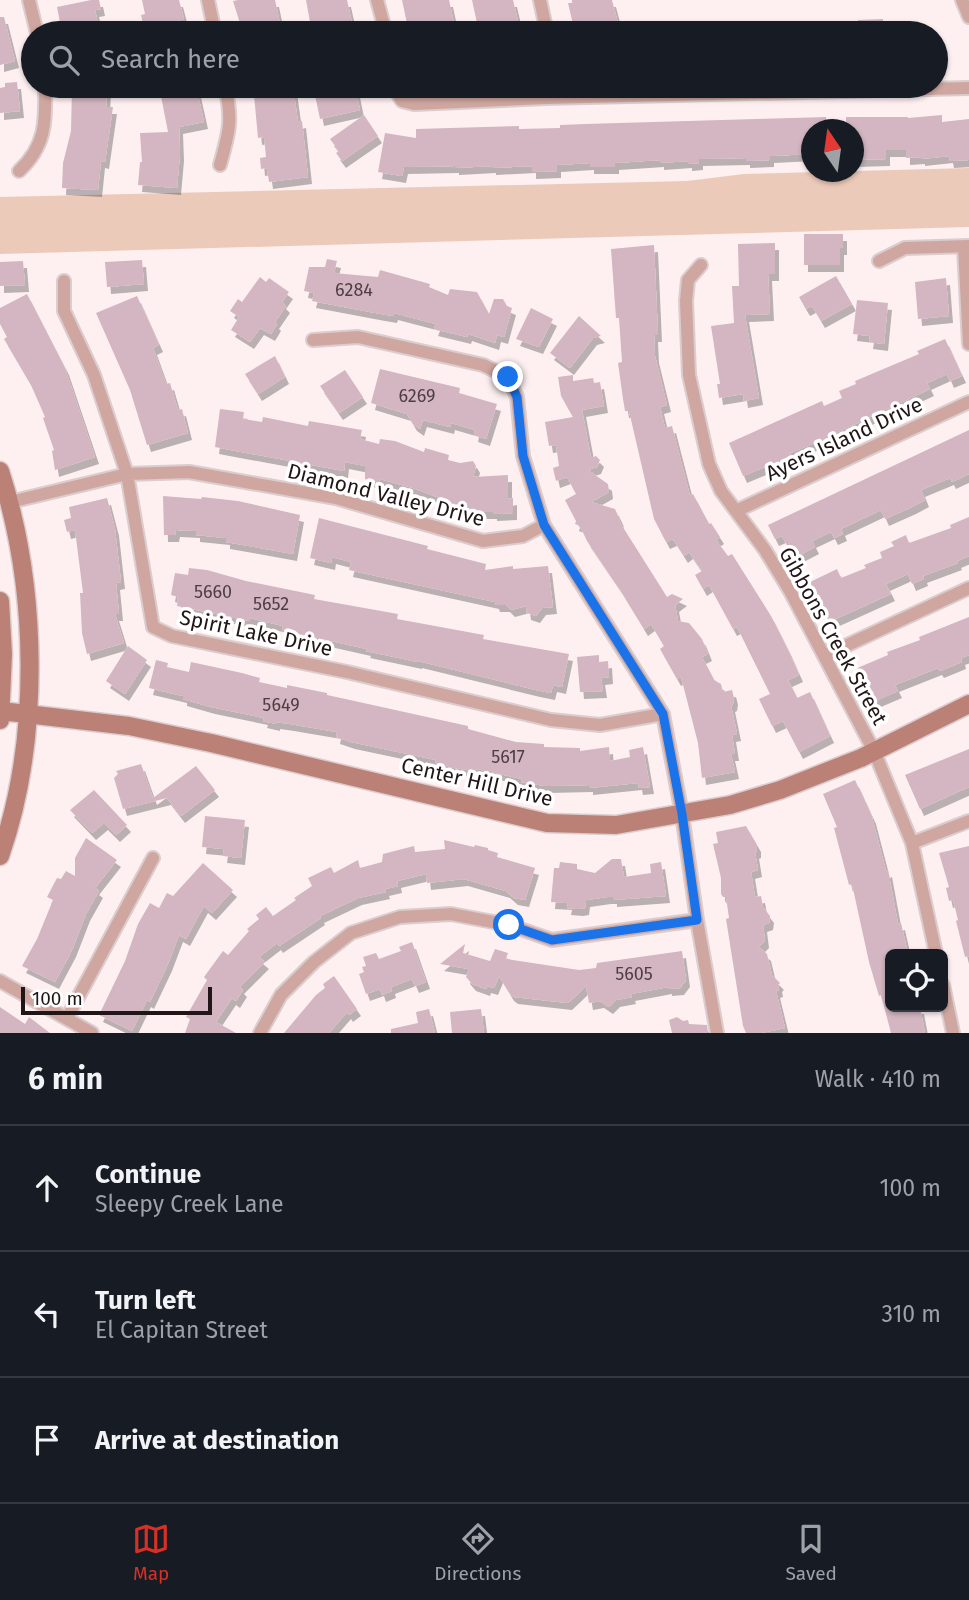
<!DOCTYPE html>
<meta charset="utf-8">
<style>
body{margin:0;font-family:"Fira Sans",sans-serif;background:#20242c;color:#f1f3f6}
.controls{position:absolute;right:21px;bottom:21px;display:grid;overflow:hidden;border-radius:10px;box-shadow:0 2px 5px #0004}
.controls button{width:63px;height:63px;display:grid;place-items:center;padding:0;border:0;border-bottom:2px solid #363941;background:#171b24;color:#f1f3f6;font:35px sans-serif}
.compass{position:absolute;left:801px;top:119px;width:63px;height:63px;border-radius:50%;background:#171b24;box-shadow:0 2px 5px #0004;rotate:347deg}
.scale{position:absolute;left:21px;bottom:18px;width:191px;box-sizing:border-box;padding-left:7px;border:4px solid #211617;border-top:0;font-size:19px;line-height:24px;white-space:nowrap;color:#211617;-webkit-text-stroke:5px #fff;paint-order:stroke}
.stop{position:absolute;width:21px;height:21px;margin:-16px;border:5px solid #1a73e8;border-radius:50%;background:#fff}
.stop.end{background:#1a73e8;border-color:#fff;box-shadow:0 2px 7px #0008}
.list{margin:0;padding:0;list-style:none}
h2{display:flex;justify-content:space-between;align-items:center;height:91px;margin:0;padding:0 28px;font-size:30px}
h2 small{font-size:23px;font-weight:400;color:#9ea1a6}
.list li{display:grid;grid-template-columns:46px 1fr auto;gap:21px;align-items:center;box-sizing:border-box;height:126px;padding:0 28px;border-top:2px solid #363941}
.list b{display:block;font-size:26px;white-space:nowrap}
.list p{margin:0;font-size:23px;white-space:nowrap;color:#9ea1a6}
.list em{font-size:23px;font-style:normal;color:#9ea1a6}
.icon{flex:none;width:38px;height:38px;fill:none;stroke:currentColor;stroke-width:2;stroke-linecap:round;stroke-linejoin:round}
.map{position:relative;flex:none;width:969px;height:1033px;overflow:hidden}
.search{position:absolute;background:#171b24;box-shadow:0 2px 5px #0004;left:21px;right:21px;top:21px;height:77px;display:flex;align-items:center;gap:18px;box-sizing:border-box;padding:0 24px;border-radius:38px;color:#9ea1a6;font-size:26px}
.sheet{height:469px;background:#171b24}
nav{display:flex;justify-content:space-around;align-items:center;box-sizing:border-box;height:98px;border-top:2px solid #363941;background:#171b24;font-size:19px;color:#9ea1a6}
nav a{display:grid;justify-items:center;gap:4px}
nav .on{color:#d93025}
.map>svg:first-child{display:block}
</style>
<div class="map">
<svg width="969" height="1033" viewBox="0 0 969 1033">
<defs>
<filter id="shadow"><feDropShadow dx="4" dy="7" stdDeviation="0" flood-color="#0004"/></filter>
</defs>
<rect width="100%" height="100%" fill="#fef0f1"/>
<!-- green -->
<path fill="#eccaba" d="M969 168V227L0 254V197L687 181 744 174Z"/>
<!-- building -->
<path fill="#d3b6c1" filter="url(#shadow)" d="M91 0H99L101 9 95 10 100 33H62L57 7Z
M142 0H179L184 19 177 21 179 31 145 33 141 15 145 14Z
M238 0H275L282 33H243L233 1Z
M306 0H347L352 23 346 24 349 33H312Z
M402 0H449L455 28 477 23 472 0H513L519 26 515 28 516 33H409Z
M572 0H612L620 31 575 33 568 3H572Z
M0 17H4L15 61 0 65Z
M883 19V24L905 23V33H859L858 20Z
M823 21 824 33H800L799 24Z
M17 82 20 111 0 113V88L5 87V83Z
M72 86H107L106 107H113L105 162 101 161 98 190 62 188 63 163 71 131Z
M159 86H196L204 122 179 127 180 154 177 188 138 185 140 162H142L140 133 168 132Z
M255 86H293L298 122 302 121 308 177 269 182 267 168 261 169 260 158 266 157 264 137 258 138 254 95H257Z
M324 86H355L360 110 320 119 315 95 325 93Z
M364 115 378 136 342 161 336 153 339 151 330 139Z
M942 115V122L969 119V160L950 161 949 156 921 159V157L906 158V150H886V159L853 160V130H846V117H908V118Z
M826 117 827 130H811V154L770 156V160L746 161V158L699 159V163L688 164V161L660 163V160L615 163V167H590V163L557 165V171L532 172V166L492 168V166L455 168V166L404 167 402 176 378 172 385 133 416 138V129L519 126V129L560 128V125L585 124Z
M804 234H843V248H840V265H804Z
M775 243V274H768L770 314 745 315 759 398 744 401 743 394 719 398 717 384H720L711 326 734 323 732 286H739L738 244Z
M654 245 658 335H654L655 356 667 405 660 407 665 428 672 426 690 496 693 494 709 524 711 523 720 537 716 540 728 556 732 554 771 616 787 648 799 675 788 680 797 698 810 692 830 736 799 752 783 721 772 726 759 699 770 694 737 627 733 629 709 585 703 589 695 575 702 571 689 552 684 556 673 539 666 542 654 519 629 411H625L623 399 618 363 622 362 619 318H616L611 249Z
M327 259 337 261 334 273 378 277 380 270 430 284 429 287 448 295 450 289 477 292 489 314 494 299H503L507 306 512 308 504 337 497 335 495 343 468 334 467 337 434 329 436 324 394 313 393 316 381 314 312 301 314 293 304 291 309 267H325Z
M142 260 144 284 107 287 105 262Z
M23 261 25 285 0 286V262Z
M836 276 852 304 821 321 812 306 806 309 799 297Z
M260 277 266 282 269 278 289 292 282 302 286 306 275 322 277 324 271 334 260 328 250 342 231 330 239 317 230 311 238 299 242 302Z
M946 278 949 316 918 319 915 282Z
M27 294 65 368 95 457 55 470 52 451 54 450 43 418 45 417 31 385 4 339 7 337 0 324V308Z
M137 296 159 345 153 348 166 384 170 383 178 410 182 409 188 433 147 445 130 390 96 313Z
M857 300 888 303 884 344 869 342 870 336 853 334Z
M531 308 553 319 539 347 516 339Z
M579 316 601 336 593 338 570 368 550 353Z
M945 339 962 376 950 381 947 374 927 383 930 389 836 433 837 434 790 453 791 456 743 476 729 443 822 401 824 406 842 398 839 391 856 384 855 381 919 354 917 351Z
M275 356 285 377 258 394 245 374Z
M380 369 460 388 459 393 497 404 486 439 474 435 475 430 451 423 450 427 423 420 420 429 413 424 407 414 371 403Z
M345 370 363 397 339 413 320 386Z
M573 375V381L593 378 594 383 600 382 604 406 582 410 591 458 596 456 600 460 597 467 588 470 608 484 609 492 591 502 615 509 620 520 619 521 667 597 672 594 683 599 675 605 678 621 689 623 702 639 708 654 702 657 714 680 721 684 723 692 732 690 734 698 733 704 731 705 737 734 732 735 735 754H731L735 772 702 778 698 743 681 677 677 679 660 649 664 646 651 624 644 629 619 588 587 541 580 526 575 524 576 521 565 500 576 494 567 477 556 481 553 468 559 466 556 445 549 446 545 422 573 417 561 396 558 377Z
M220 409 244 412 243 419 262 422 263 417 308 426 309 421 362 430 360 439 379 444 380 439 395 441 424 452 425 448 449 455 448 460 460 463 473 461 476 466 473 477 508 475V499L513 498V513L493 514V512H477L413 488 380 479 379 483 365 479V466L345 462 344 471 215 447Z
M969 430V474L952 482 950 478 921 490 925 500 912 507 885 519 881 510 841 529 843 534 834 538 831 532 812 541 815 547 794 558 782 536 775 539 768 525Z
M163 496 201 499 202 497 238 501 300 515 293 554 226 542V538L196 535V531L176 530 175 535H164Z
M107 498 115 529 121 582 116 583 119 614H115L124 643 87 654 82 633 80 593H83L75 530 67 532 64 520 71 518 69 507Z
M969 517V556L957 561 958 563 923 576 924 579 912 584 908 574 886 584 891 594 829 622 810 582 837 569 841 578 866 568 864 565 882 558 880 552 894 546 891 542 906 535 909 543 951 528 950 525Z
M319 518 428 546 427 549 486 564 485 570 513 566V569L548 566 553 607 542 608 536 616 527 613 526 606 511 610 506 605H496L495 602 349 570 351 562 332 557 331 563 310 558Z
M189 568 207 570 246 581 315 595 314 599 398 614 397 619 484 635 483 639 569 654 562 687 553 685 551 693 536 690 418 661V662L366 651 367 649 282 630 283 626 250 618V621L177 606 178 597 171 595 175 573 188 575Z
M969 617V655L961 658 962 662 940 671 938 668 895 685 898 691 870 703 855 669 888 655 887 652 920 640 919 637Z
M128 646 147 660 125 694 106 681Z
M599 655V662L608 661 609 677 601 678 603 691 580 692 577 657Z
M156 660 168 663 167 667 189 672 191 662 242 673 260 678 259 682 287 688V685L327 693V695L350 700 468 726V729L516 742 544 744V747L580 748V751L609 747 610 761 630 757 629 750 643 747 650 787 639 788 638 783 589 788V785L545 786 521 782 522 779 482 770 475 769 474 771 435 765 436 760 351 742 336 737 337 732 290 724 276 722V724L263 721 264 718 211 707 183 699V696L149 688Z
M969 749V787L920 809 905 775Z
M141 764 153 798 196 766 215 790 181 816 167 798 123 809 114 778 118 774 116 771Z
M855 780 872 817 886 871 888 870 898 924 901 923 908 954H890V1007H920L925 1033H891L881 995 879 996 869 962 852 884 849 885 834 828 837 827 823 794Z
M94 790 127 825 116 835 104 823 92 833 70 810Z
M205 816 245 820 241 858 223 856 224 849 202 847Z
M746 826 757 845V851L755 852 758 870 751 872 755 897 761 896 763 907 770 916 769 923 763 925 765 941 759 947 767 954 772 975 780 983 778 985 779 990 776 991 785 1028 761 1033H746L743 1026 726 919 729 918 726 897H723L721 894V878L713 844 718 843 716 832Z
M86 838 117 860 95 888 99 891 86 914 72 950 55 982 22 966 37 939 53 900 47 897 57 878 61 879 66 871 75 876V858Z
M444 840 474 847 475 845 488 848V850L498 853 497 857 535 868 525 900 514 898 506 891 464 879 427 883 426 874 397 881 398 886 385 889 386 892 358 898 320 916 321 918 279 946 277 943 259 957 265 962 240 987 243 990 236 1001 232 998 216 1022 236 1033H185L190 1019 186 1017 207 980 204 977 223 951 228 955 249 931 247 929 259 919 256 915 266 907 273 916 296 900 294 898 312 886 308 878 331 867 334 873 358 860 360 868 382 862 383 854 414 846 415 852 445 849Z
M969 846V956L965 957 956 921 958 920 953 900 949 901 946 888 949 887 939 853Z
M612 859H621L624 877 651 873 650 864 661 862 666 896 613 900V897H607L586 900 585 908 579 909 567 908 568 903 551 902 554 868H559L560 862 577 864V869L595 873Z
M203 863 233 890 212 913 204 906 186 939 179 935 168 964 150 1002 147 1000 132 1031 99 1015 125 961 138 924 150 903 159 908 167 893 173 896Z
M412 942 426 982 415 986 412 979 391 987 392 991 382 995 380 989 366 994 359 974 364 972 362 967 366 966 363 957 376 953 379 959 401 951 399 947Z
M465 944 463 953 490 961 495 949 508 953 506 959 579 970 596 968 597 963 682 951 686 980 680 988 668 989V987L631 994 632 997 616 1000 609 1007 600 1001 589 1003 586 986 568 1003 514 997 510 994 499 976 494 988 487 986 486 989 472 984 466 977 469 969 440 964Z
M334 976 357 1009 349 1015 347 1012 329 1033H284L316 995 325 988 323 984Z
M0 1007 25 1024 29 1017 50 1033H0Z
M429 1009 435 1033H391V1029L418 1023 416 1012Z
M481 1009 484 1033H452L450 1012Z
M677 1017 683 1021 688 1020 689 1024 707 1025 708 1033H672L669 1020Z"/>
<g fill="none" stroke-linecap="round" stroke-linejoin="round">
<defs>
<path id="street" d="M29 0 37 33
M208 0 215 33
M377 0 386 33
M540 0 547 33
M962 0 969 17
M393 86 402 101 414 104 546 98 969 88
M220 165C229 132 233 121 225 86
M19 171C46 146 46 121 45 86
M964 247 969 344
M879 261 905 248 969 246
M701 265 688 280 686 301 689 375 709 464 721 491 765 550 790 591 874 751 912 843 936 954
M64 281V311L94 375 127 474 153 627 172 636 347 672 551 720 600 725 663 714
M313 340 358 337 483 365 508 377 517 397 523 456 544 525 663 714 682 814 697 920 717 1033
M10 502 127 474 189 472 336 498 483 541 523 536 544 525
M736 511 969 402
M824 656 969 588
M912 843 969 821
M0 981 92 1033
M943 985 953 1033
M67 1018 153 858
M260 1033 281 995 314 962 351 933 400 917 451 914 509 925 552 940 697 920"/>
<path id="secondary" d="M0 471C38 588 41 739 0 856
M0 601 3 654 0 720
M1 711 129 726 211 743 547 823 616 825 730 805 780 790 861 758 969 704"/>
</defs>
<!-- street casing -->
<use href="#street" stroke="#dbcdce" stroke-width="16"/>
<!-- secondary casing -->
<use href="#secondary" stroke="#dbcdce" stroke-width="21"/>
<!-- street -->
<use href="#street" stroke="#d0a7a0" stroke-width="12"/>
<!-- secondary -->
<use href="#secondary" stroke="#bb8177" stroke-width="18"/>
</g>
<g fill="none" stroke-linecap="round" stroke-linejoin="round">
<!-- route -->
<path stroke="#1a73e8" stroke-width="9" d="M508 377 517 397 523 456 544 525 663 714 682 814 697 920 552 940 509 925"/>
</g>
<g text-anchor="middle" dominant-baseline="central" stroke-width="7" stroke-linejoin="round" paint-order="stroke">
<!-- number labels -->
<g font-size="18" fill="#4e3e42">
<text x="354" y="290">6284</text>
<text x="417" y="396">6269</text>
<text x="213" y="592">5660</text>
<text x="271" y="604">5652</text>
<text x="281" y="705">5649</text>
<text x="508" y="757">5617</text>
<text x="634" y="974">5605</text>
</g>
<!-- street labels -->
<g font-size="21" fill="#211617" stroke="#fff">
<text transform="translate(844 439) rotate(-25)">Ayers Island Drive</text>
<text transform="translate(386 495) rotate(14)">Diamond Valley Drive</text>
<text transform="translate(256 633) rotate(12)">Spirit Lake Drive</text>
<text transform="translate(833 636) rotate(61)">Gibbons Creek Street</text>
<text transform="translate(477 782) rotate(13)">Center Hill Drive</text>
</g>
</g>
</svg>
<div class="controls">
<button><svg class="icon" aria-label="locate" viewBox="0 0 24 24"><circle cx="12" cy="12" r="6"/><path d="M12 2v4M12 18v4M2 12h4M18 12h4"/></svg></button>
</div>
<svg class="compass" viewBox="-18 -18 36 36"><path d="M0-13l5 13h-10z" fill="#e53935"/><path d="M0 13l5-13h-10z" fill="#9ea1a6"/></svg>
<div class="scale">100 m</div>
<div class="stop" style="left:509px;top:925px"></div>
<div class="stop end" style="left:508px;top:377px"></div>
<div class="search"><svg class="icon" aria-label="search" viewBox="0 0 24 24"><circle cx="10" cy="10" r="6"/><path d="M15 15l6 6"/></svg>Search here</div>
</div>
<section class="sheet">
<h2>6 min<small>Walk · 410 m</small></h2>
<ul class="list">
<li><svg class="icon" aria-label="ahead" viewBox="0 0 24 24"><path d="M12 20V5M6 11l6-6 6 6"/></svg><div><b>Continue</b><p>Sleepy Creek Lane</p></div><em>100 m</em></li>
<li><svg class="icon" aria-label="left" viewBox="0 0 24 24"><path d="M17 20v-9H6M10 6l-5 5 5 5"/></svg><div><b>Turn left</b><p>El Capitan Street</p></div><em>310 m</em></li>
<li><svg class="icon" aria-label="arrive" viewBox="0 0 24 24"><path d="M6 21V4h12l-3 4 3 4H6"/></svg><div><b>Arrive at destination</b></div></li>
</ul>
</section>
<nav>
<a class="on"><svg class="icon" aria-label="map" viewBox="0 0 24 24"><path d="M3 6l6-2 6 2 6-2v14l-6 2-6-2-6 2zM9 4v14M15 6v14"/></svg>Map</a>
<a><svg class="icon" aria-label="directions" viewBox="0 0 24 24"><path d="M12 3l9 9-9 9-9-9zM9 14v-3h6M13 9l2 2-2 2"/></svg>Directions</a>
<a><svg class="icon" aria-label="saved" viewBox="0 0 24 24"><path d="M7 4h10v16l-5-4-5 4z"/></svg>Saved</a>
</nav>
